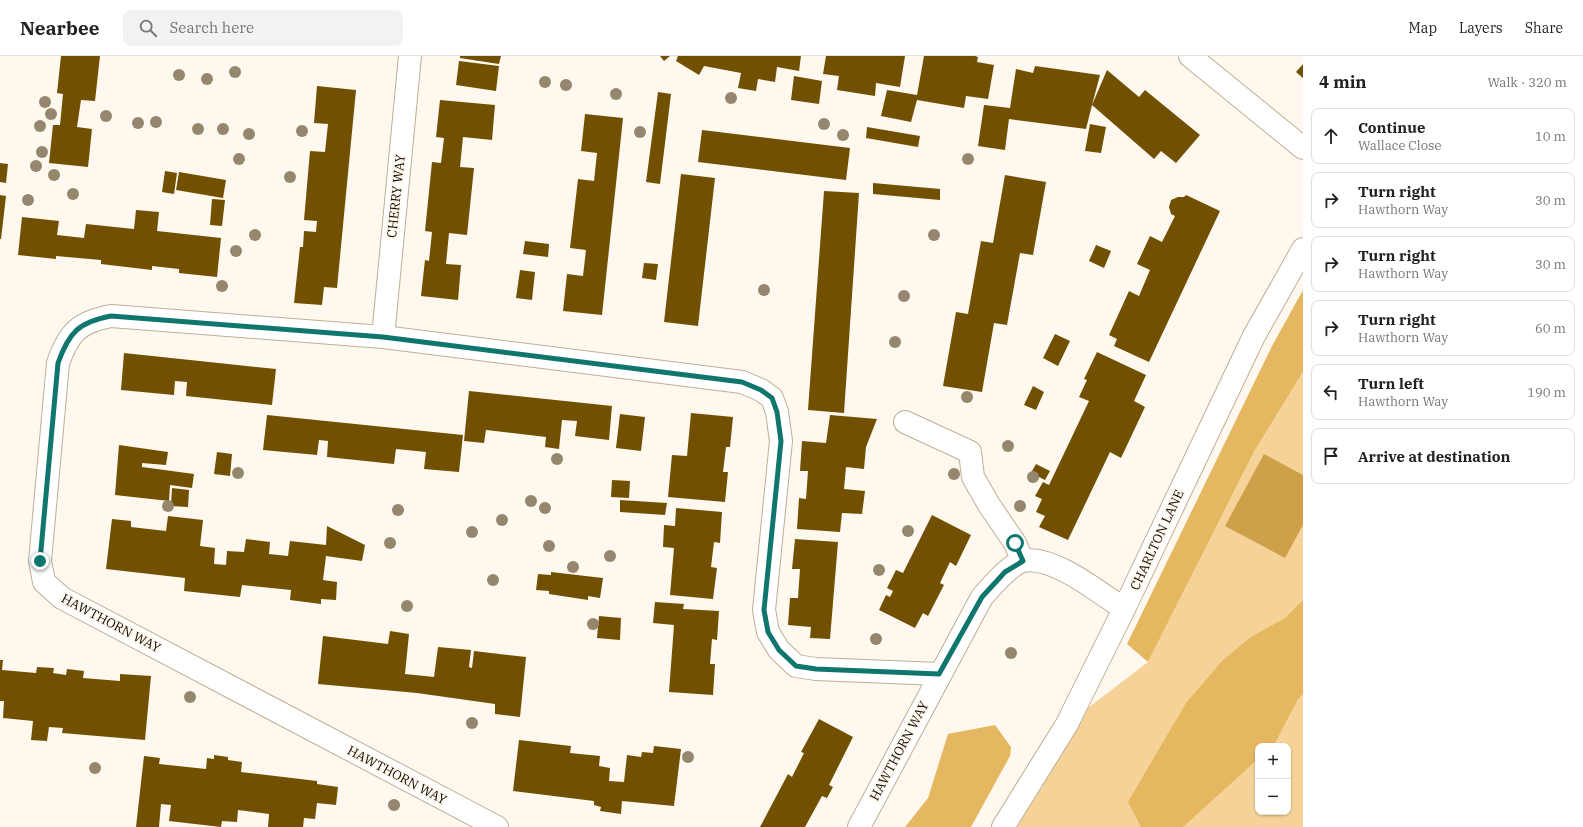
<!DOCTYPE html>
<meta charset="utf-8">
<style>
body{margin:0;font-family:"IBM Plex Serif",serif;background:#f2f2f2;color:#222}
.controls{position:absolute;right:12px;bottom:12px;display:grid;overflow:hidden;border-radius:8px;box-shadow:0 1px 3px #0004}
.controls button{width:36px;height:36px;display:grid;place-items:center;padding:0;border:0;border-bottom:1px solid #e0e0e0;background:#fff;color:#222;font:20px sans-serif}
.stop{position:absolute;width:12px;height:12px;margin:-9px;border:3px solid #0f766e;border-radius:50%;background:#fff}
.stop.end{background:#0f766e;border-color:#fff;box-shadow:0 1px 4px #0008}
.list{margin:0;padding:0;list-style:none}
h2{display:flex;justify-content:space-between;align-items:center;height:52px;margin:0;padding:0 16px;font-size:17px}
h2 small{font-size:13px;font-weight:400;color:#767676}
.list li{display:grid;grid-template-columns:26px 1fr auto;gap:12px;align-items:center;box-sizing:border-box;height:56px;margin:0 8px 8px;padding:0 8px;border:1px solid #e0e0e0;border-radius:8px}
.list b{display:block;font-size:15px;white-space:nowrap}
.list p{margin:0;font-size:13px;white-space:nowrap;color:#767676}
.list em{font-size:13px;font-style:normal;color:#767676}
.icon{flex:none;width:22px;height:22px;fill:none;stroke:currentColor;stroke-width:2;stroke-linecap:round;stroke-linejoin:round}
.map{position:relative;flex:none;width:1303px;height:771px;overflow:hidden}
header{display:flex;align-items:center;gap:24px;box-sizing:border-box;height:56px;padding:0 20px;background:#fff;border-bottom:1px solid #e0e0e0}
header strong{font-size:19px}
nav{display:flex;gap:22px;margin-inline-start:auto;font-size:14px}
.search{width:280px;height:36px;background:#f2f2f2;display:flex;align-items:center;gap:10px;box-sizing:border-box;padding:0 14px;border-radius:8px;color:#767676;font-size:15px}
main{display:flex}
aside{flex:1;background:#fff}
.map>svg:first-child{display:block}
</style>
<header>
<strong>Nearbee</strong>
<div class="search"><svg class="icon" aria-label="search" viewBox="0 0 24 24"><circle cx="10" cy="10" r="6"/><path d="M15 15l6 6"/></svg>Search here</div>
<nav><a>Map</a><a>Layers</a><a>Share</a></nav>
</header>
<main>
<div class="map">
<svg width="1303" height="771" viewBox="0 0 1303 771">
<rect width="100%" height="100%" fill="#fef8ee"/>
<!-- green -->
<path fill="#f5d398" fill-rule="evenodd" d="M1303 316V771H1003L1067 668 1148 606 1255 394ZM1258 690H1288V756H1258Z"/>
<!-- forest -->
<path fill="#e5b761" d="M1303 234V316L1255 394 1148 606 1127 588 1272 290Z
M1303 544V638L1298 643 1275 687 1272 690H1258V703L1183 771H1141L1128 746 1186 647 1223 604 1251 581 1285 562Z
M995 669 1011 691 1010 700 971 771H905L928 742 948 678Z"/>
<!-- water -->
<path fill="#cea04a" d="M1264 398 1303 419V469L1285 502 1225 470Z"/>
<!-- building -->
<path fill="#715001" d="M61 0H100L95 45 81 44 77 71 92 73 88 111 49 107 53 69H60L63 38 57 37Z
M460 0H501L499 8 460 2Z
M660 0H670L664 5Z
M678 0H801L799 15 777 11 775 26 758 23 756 35 738 32 741 17 704 10 699 19 676 5Z
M826 0H905L900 31 876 27 875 40 837 34 839 20 823 18Z
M924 0H975L978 1 977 6 994 9 988 43 966 40 964 52 917 44 911 66 881 60 887 34 917 39Z
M459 5 499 10 496 35 456 29Z
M1303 8V22L1296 16Z
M1035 10 1100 19 1092 49 1107 14 1139 41 1145 34 1200 79 1176 107 1161 95 1154 103 1092 49 1086 73 1009 63 1005 94 978 90 984 49 1010 52 1016 13 1033 17Z
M794 20 822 25 819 48 791 44Z
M317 30 356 34 337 232 324 231 322 249 294 247 300 191H303L304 175 316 176 317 165 304 164 310 95 325 96 328 68 314 67Z
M658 36 671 38 660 128 646 126Z
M440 44 495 49 492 84 463 81 460 111 474 112 467 179 449 177 446 208 461 209 458 244 421 240 425 204 429 205 432 176 425 175 432 106 441 107 444 82 436 81Z
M585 58 623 62 602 259 563 255 567 218 583 220 586 194 570 192 578 123 594 125 597 97 581 95Z
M1090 68 1106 71 1101 97 1085 95Z
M867 71 920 80 918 91 866 82Z
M702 74 850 92 846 124 698 106Z
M0 107 8 108 6 127 0 126Z
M165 115 177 117 174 138 162 136Z
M179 116 226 124 223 142 176 134Z
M681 118 715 122 698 270 664 266Z
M1005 119 1046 126 1033 199 1020 197 1007 269 994 267 982 336 943 330 956 256 968 258 981 185 993 187Z
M873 127 940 133V144L873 138Z
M824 135 859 137 844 357 808 354Z
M0 139 6 140 1 183H0Z
M1186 139 1220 155 1149 306 1114 290 1117 283 1109 279 1129 235 1139 240 1150 214 1137 208 1150 180 1162 186 1175 160 1171 158 1169 151 1171 144 1178 141H1184Z
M212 143 225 144 222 170 210 169Z
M136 154 159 156 157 175 221 182 217 221 179 217V213L152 210V214L101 208V204L56 200V203L18 199 22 161 59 165 57 179 84 182 86 168 134 173Z
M525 185 549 188 548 201 523 198Z
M1096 189 1111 195 1104 212 1089 205Z
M644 207 658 208 656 224 642 222Z
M520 214 535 216 532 244 516 242Z
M1055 278 1070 285 1058 310 1043 302Z
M1097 296 1146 319 1134 345 1145 351 1121 402 1110 396 1068 484 1039 471 1045 460 1036 456 1042 443 1035 440 1043 426 1049 429 1089 345 1079 341 1087 324 1084 323Z
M124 297 276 313 272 349 186 340 187 326 175 325 174 339 121 334Z
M1033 330 1044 336 1036 354 1024 349Z
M469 335 612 350 609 384 575 380 577 365 562 364 559 393 545 391 546 381 486 374 484 387 464 385Z
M691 357 733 361 730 391H726L723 416H728L725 446 668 441 672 399 687 400Z
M620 358 645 361 641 395 616 392Z
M267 359 463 379 459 416 424 413 426 396 396 393 394 408 327 401 328 385 319 384 317 399 263 394Z
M830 359 877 363 866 391 864 413 846 411 844 433 865 435 862 458 842 457 840 476 797 473 799 442 806 443 808 415H800L802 385 826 387Z
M119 389 168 396 166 409 142 407V411L194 418 192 432 170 429 169 445 115 439Z
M217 396 232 398 230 420 214 418Z
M1036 408 1050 415 1045 424 1031 417Z
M612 424 630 425 629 442 611 441Z
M172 432 189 434 188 451 171 450Z
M620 444 667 447 665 459 620 456Z
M676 452 722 456 720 487 714 486 711 511 717 512 713 543 670 539 674 492 663 491 664 469 675 470Z
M932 459 971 479 956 510 950 506 940 527 944 529 928 560 923 557 915 572 879 554 886 539 890 541 893 535 887 532 896 514 903 517Z
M168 460 203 464 200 490 215 492 214 508 226 509 227 495 244 496 246 483 270 486 269 498 288 500 290 485 326 489 327 470 365 489 362 505 326 500 323 524 337 526 336 544 321 543V548L290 544 291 534 242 529 240 541 184 535 185 522 106 513 112 463 131 465V471L166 475Z
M795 483 838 486 830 583 810 582 811 571 788 569 790 542H798L800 513H792Z
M551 516 603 522 600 542 588 540V544L549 538V535L536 534 538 518 551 519Z
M655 546 684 548 683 553 719 555 717 584 712 583 710 608H715L713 639 669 636 674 569 653 567Z
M599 560 621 562 620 584 597 582Z
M390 575 409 578 405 618 434 621 438 591 471 594 469 611 472 612 474 595 526 601 520 661 495 658V648L417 637 318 628 323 580 388 588Z
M0 604H3L2 614 36 617 37 611 54 612 53 617 66 619 67 613 84 615 83 622 120 625V618L151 620 145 684 62 677 63 672 49 671 47 685 31 684 33 665 3 662 4 645H0Z
M819 663 853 681 829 729 833 731 827 742 822 740 805 771H760L788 718 792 721 804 697 801 696Z
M519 684 571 690 570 697 600 700 599 710 610 712 609 725 624 726 627 699 641 701 642 696 653 697 654 690 681 693 674 750 622 745 621 758 600 755 601 751 594 749V745L513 735Z
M214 699 228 701V704L242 706 241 716 317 725V728L338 731 336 749 317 747 315 763 304 762 303 771H268L269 758 238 754 237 766 222 765 221 771 169 765 171 749 161 748 159 771H136L144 700 160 702 159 708 206 713 207 702 214 703Z"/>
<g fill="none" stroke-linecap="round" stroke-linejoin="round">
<defs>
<path id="minor" d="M1190 0 1303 92
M383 281 410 0
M905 366 970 396 973 421 989 449 1015 487 1023 505
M497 771 62 542 44 526 40 505 58 307C69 276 79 266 111 260L383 281 742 326 761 334 772 342 777 356 781 385 764 554 768 576 779 594 796 610 816 613 939 618
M859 771 982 541C992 530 1009 509 1023 505 1052 498 1101 538 1124 553
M1003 771 1067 668 1124 553 1254 280 1303 193"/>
</defs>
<!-- minor casing -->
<use href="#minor" stroke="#bdaf96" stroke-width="24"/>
<!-- minor -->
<use href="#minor" stroke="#fff" stroke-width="22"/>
</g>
<!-- trees -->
<g fill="#94876d">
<circle cx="235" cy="16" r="6"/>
<circle cx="179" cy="19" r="6"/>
<circle cx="207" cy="23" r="6"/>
<circle cx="545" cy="26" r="6"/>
<circle cx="566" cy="29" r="6"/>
<circle cx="616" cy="38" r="6"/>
<circle cx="731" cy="42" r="6"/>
<circle cx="45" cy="46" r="6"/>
<circle cx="51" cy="58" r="6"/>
<circle cx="106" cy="60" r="6"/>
<circle cx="156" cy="66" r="6"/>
<circle cx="138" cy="67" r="6"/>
<circle cx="824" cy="68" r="6"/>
<circle cx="40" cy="70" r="6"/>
<circle cx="198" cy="73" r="6"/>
<circle cx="223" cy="73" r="6"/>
<circle cx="302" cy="75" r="6"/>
<circle cx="640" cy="76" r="6"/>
<circle cx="249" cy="78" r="6"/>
<circle cx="843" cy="79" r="6"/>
<circle cx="42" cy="96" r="6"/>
<circle cx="239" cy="103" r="6"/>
<circle cx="968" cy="103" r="6"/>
<circle cx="36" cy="110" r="6"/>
<circle cx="54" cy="119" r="6"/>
<circle cx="290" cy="121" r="6"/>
<circle cx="73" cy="138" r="6"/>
<circle cx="28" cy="144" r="6"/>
<circle cx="255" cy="179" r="6"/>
<circle cx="934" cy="179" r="6"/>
<circle cx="236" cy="195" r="6"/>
<circle cx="222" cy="230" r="6"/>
<circle cx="764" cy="234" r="6"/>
<circle cx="904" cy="240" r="6"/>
<circle cx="895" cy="286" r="6"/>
<circle cx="967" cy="341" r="6"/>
<circle cx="1008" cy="390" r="6"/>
<circle cx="557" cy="403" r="6"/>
<circle cx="238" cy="417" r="6"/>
<circle cx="954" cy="418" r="6"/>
<circle cx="1033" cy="421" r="6"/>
<circle cx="531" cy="445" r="6"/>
<circle cx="168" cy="450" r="6"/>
<circle cx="1020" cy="450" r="6"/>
<circle cx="545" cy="452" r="6"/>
<circle cx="398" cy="454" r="6"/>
<circle cx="502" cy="464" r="6"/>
<circle cx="908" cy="475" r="6"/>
<circle cx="472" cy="476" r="6"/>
<circle cx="390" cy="487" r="6"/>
<circle cx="549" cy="490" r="6"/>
<circle cx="610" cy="500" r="6"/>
<circle cx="573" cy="511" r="6"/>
<circle cx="879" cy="514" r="6"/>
<circle cx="493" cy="524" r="6"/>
<circle cx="407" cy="550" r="6"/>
<circle cx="593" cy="568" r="6"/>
<circle cx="876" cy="583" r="6"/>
<circle cx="1011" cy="597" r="6"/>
<circle cx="190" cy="641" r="6"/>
<circle cx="472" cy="667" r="6"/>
<circle cx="688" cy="701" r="6"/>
<circle cx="95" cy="712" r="6"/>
<circle cx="394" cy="749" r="6"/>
</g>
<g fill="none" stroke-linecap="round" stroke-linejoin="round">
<!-- route -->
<path stroke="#0f766e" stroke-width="5" d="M40 505 58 307C69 276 79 266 111 260L383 281 742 326 761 334 772 342 777 356 781 385 764 554 768 576 779 594 796 610 816 613 939 618 982 541 1005 516 1023 505 1015 487"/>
</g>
<g text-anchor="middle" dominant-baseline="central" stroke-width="4" stroke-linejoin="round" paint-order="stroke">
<!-- street labels -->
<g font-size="13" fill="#110c04" stroke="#fef8ee">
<text transform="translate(396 140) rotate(-84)">CHERRY WAY</text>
<text transform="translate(1157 484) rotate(-65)">CHARLTON LANE</text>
<text transform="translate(111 567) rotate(28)">HAWTHORN WAY</text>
<text transform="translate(899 695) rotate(-62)">HAWTHORN WAY</text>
<text transform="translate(397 719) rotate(28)">HAWTHORN WAY</text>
</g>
</g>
</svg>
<div class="controls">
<button>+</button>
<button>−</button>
</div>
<div class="stop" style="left:1015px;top:487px"></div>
<div class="stop end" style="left:40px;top:505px"></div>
</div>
<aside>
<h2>4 min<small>Walk · 320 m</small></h2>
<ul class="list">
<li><svg class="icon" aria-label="ahead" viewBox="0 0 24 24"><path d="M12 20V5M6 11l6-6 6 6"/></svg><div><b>Continue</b><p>Wallace Close</p></div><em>10 m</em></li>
<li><svg class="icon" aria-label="right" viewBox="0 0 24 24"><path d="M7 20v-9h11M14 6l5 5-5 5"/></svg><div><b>Turn right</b><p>Hawthorn Way</p></div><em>30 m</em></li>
<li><svg class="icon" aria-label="right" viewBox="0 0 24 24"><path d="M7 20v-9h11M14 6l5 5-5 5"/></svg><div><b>Turn right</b><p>Hawthorn Way</p></div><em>30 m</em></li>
<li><svg class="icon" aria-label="right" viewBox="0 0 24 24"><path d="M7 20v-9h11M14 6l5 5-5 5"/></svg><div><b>Turn right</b><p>Hawthorn Way</p></div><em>60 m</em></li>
<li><svg class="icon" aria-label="left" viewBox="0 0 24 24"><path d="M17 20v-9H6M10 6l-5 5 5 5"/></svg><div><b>Turn left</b><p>Hawthorn Way</p></div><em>190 m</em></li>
<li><svg class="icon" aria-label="arrive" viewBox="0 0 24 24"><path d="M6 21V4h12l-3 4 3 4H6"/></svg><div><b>Arrive at destination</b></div></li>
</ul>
</aside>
</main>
